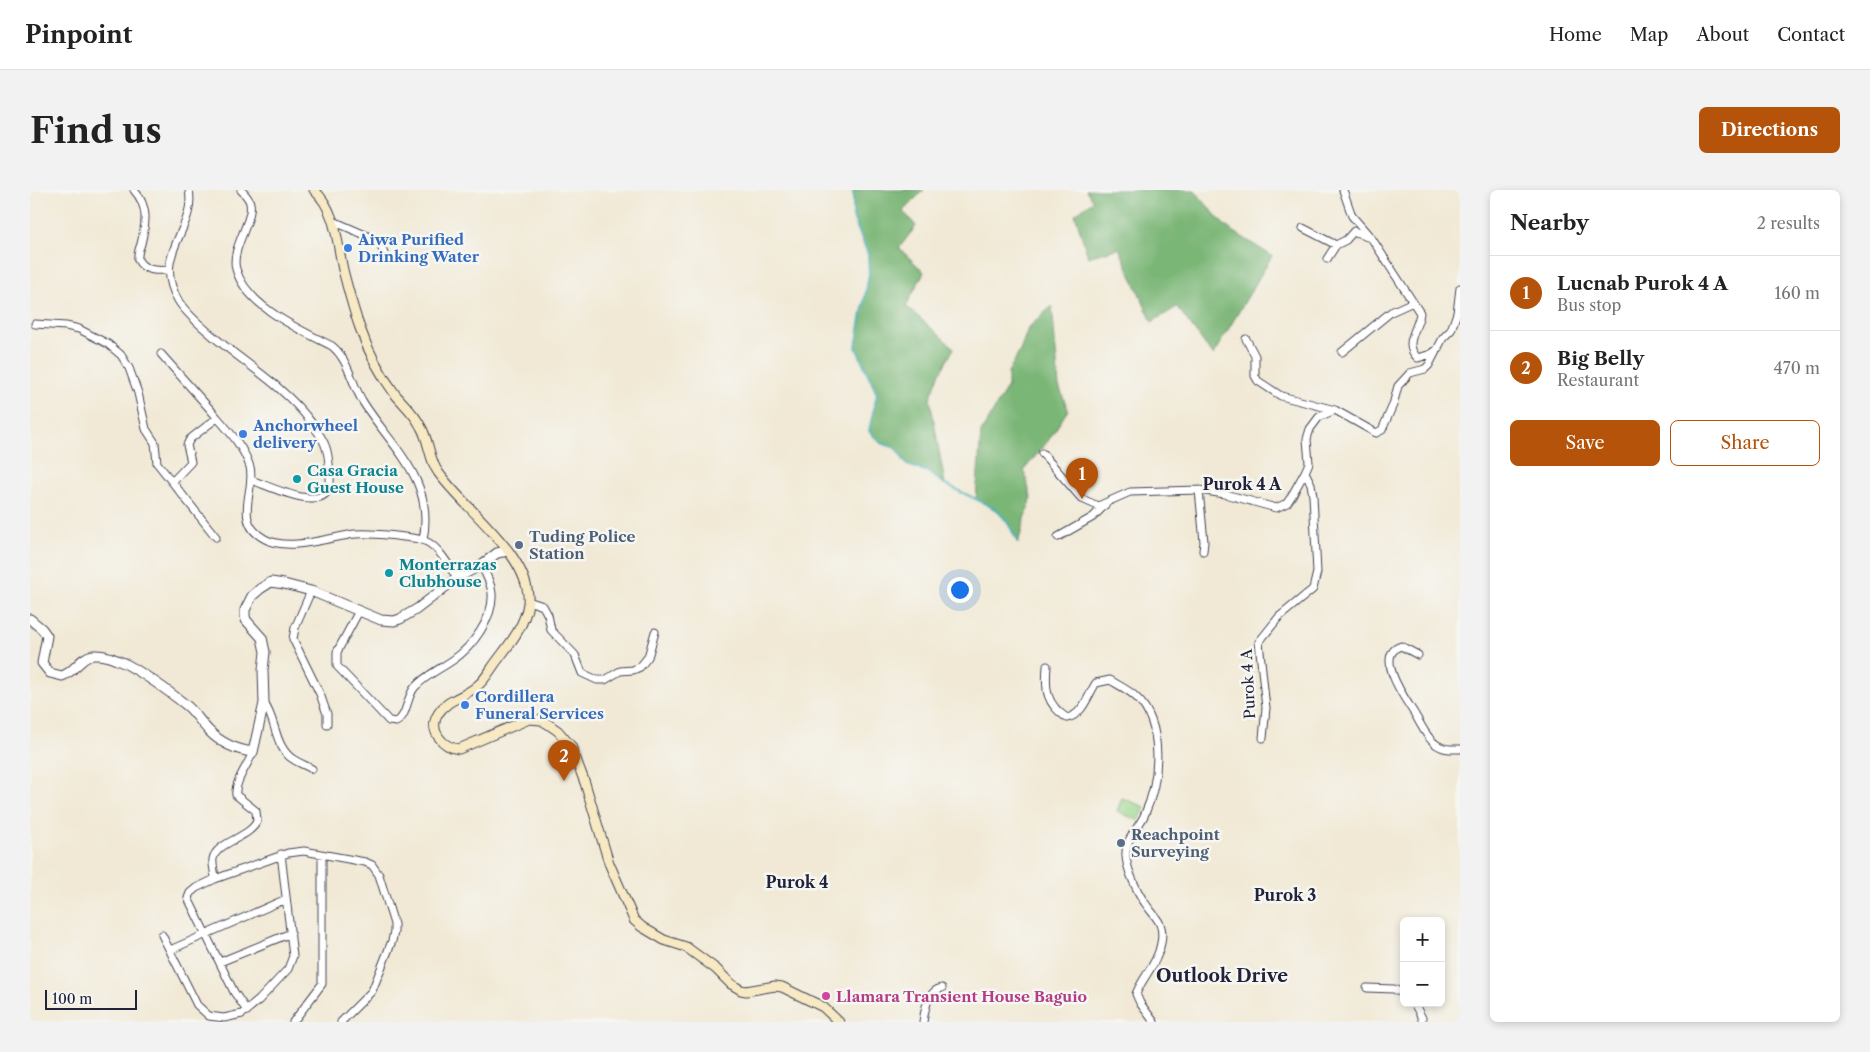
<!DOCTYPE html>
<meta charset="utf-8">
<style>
body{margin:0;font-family:"Libre Caslon Text",serif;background:#f2f2f2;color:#222}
.controls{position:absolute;right:15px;bottom:15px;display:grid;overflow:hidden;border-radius:8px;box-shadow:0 2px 8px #0003}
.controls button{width:45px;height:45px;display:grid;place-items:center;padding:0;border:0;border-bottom:1px solid #e0e0e0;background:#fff;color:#222;font:25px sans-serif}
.scale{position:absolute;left:15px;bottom:12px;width:92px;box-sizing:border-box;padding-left:5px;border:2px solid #22223b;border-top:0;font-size:14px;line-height:18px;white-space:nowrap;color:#22223b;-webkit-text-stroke:4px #f6f6f2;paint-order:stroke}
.you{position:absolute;left:929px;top:399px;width:18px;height:18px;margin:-12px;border:4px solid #fff;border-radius:50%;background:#1a73e8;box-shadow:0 0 0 8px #1a73e833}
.badge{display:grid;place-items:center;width:32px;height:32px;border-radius:50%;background:#b45309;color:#fff;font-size:16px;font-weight:700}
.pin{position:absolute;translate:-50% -41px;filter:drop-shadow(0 1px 2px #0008)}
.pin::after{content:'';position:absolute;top:26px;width:18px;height:15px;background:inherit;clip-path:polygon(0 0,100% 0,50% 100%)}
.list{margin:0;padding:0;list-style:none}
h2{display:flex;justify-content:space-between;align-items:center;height:65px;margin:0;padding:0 20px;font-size:21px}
h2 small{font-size:16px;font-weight:400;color:#767676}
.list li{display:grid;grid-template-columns:32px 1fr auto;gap:15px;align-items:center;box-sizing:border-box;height:75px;padding:0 20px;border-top:1px solid #e0e0e0}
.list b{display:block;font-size:19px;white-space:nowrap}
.list p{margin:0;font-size:16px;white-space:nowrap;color:#767676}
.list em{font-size:16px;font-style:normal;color:#767676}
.actions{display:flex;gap:10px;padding:15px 20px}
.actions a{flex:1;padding:11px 0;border:1px solid #b45309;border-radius:8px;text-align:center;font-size:18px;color:#b45309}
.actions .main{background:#b45309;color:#fff}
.map{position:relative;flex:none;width:1430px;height:832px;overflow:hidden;border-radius:8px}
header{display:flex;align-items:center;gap:30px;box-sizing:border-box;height:70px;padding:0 25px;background:#fff;border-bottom:1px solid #e0e0e0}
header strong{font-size:24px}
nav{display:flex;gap:28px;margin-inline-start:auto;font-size:18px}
.intro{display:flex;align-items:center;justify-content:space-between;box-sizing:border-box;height:120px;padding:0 30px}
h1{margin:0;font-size:35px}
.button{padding:12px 22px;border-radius:8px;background:#b45309;color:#fff;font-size:18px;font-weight:700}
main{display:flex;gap:30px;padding:0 30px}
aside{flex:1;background:#fff;border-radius:8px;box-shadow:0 2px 8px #0003}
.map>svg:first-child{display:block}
</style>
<header>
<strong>Pinpoint</strong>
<nav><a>Home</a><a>Map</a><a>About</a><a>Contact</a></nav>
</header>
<div class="intro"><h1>Find us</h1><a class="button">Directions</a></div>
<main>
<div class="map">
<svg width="1430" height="832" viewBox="0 0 1430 832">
<rect width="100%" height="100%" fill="#f6f6f2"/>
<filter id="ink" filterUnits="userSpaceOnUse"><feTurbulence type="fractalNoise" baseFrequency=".02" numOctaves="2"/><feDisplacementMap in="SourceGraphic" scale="10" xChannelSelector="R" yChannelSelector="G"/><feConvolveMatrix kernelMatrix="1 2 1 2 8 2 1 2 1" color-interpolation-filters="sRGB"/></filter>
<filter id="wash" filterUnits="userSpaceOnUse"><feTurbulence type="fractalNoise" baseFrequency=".0096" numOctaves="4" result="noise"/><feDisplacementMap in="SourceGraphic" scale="20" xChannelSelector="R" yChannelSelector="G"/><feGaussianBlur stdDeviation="1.12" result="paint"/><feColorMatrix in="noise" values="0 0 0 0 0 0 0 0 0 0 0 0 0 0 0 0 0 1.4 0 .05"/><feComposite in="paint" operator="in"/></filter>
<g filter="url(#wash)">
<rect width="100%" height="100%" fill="#f1e9d5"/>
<!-- green -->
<path fill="#98d58a" stroke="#5d7c62" d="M1092 608 1115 617 1109 631 1087 621Z"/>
<!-- forest -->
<path fill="#7ab676" stroke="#4e6c58" d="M823 0H894L873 21 886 36 869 58 894 82 876 116 924 158 909 185 900 209 915 294 896 281 877 275 866 258 851 253 839 241 847 204 826 157 839 84 838 64 823 27Z
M1056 0H1164L1195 36 1242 66 1183 165 1147 117 1122 132 1089 58 1058 67 1045 24 1063 11Z
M1022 116 1029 196 1038 220 1018 251 994 280 1001 308 988 353C975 327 972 322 946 309L951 242 978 196V182L990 161 998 138Z"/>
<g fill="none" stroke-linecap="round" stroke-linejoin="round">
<!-- stream -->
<path stroke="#45b2c1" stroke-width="2" d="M823 0V27L838 64 839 84 826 157 847 204 839 241 851 253 866 258 877 275 896 281 915 294 966 319 979 334 988 353"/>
</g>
</g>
<g filter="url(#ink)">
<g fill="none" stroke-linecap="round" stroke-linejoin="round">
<defs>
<path id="minor" d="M104 0C119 17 116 33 111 54 109 59 107 64 108 70 114 81 127 81 139 80
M159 0C167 40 120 64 149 112 158 125 172 137 184 147 217 175 255 197 281 232 286 240 292 247 295 255 299 264 299 275 300 285 300 290 301 295 298 300 288 321 237 295 221 290
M211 0C214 3 219 8 220 13 224 30 200 59 206 79 216 116 270 140 302 156 319 170 321 193 333 212 362 258 405 289 393 350
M1313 0 1322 26 1342 49 1390 123C1388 140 1372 154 1388 168L1401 164 1408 159
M303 31 349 51 355 66
M1273 38 1306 55 1316 50 1324 41 1337 47
M1297 69 1306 55
M5 134 36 136 49 139 78 154 91 165 99 178 108 203 116 239 125 253 127 273 186 347
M1216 149 1225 166V186L1228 191 1251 206 1305 220
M1312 162 1361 122 1383 112
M131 164C147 182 163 200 179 218 194 236 213 254 220 277 226 300 202 332 235 349 259 362 300 347 325 344 341 343 358 345 374 347 382 348 391 348 399 353 411 361 419 376 427 388
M1012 263 1052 309 1068 316 1100 302 1169 300 1195 304 1246 318 1257 313 1261 307 1275 282 1279 273 1277 249 1280 239 1289 227 1305 220 1346 243 1352 240 1363 215 1368 196 1380 183 1395 179 1399 175 1413 148 1421 140 1427 123 1430 98
M142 292 161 272 157 255 160 249 187 228
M1169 300 1174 352 1173 361
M1028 347 1063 327 1075 315
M281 401 265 438 263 449 290 504 297 524V534
M498 411 513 416 518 425 521 440 545 465 552 483 567 490H575L590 481 603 480 610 477 618 467 625 442
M329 421 307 462V476L359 531 366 532C378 526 376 507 385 497 396 485 410 479 423 470 442 457 464 428 462 403 461 393 456 384 451 375
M1388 465 1371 456C1343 465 1376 510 1384 523 1391 534 1398 552 1411 557 1417 560 1423 559 1430 559
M1017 476C1015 500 1016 514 1037 528 1053 525 1058 505 1066 493L1080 490C1088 495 1099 500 1106 507 1135 534 1130 592 1114 626 1108 638 1096 649 1096 663 1095 676 1107 702 1115 713 1125 728 1135 732 1131 753 1128 773 1113 786 1106 804L1110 813 1124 832
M234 513C246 529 244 553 260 567 266 572 275 575 282 579
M1233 548 1236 518 1229 452 1249 427 1283 399 1287 382 1283 306 1281 294 1275 282
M185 689C185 683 182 675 183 669 186 652 220 648 227 631L226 621 206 605C204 592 218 575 223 562
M132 745 167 815 179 826 194 828 212 824 229 810 258 779 263 766 251 664
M140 760 256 709
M190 772 261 743
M1337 798 1364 799 1374 804
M1384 813 1392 828V832
M217 821 204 802 158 708 160 703 166 698 185 689 258 663 274 661 335 672 342 675 349 685 364 734V742L362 751 342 801 311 832
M263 832 292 794V666
M893 832C895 819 897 801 912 798"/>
<path id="tertiary" d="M0 429 12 439 17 446 12 473 20 483 32 486C45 482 50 467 63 465 75 464 85 469 96 474 118 486 137 500 156 515 165 522 171 533 179 541 191 553 207 560 223 562L234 513 233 480 235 462 232 448 216 430 215 426V420L222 406 230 399 241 392 254 394 281 401 351 430 364 431 370 429 387 419 427 388 451 375 467 363 478 361"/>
<path id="secondary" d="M284 0C306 20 307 52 313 80 318 99 323 119 330 138 338 161 351 185 365 204 374 215 385 224 391 237 399 250 399 270 408 282 433 318 502 366 498 413 495 437 477 457 464 475 459 482 454 491 447 496 435 507 417 509 408 524 398 540 412 557 429 559L499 529 511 530 518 534 528 541 541 556 555 593 579 673 604 730 612 737 634 750 656 757 686 779 701 794 711 800 716 801 745 796 752 797 793 817 809 832"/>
</defs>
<!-- minor casing -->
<use href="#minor" stroke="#414052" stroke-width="9"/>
<!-- tertiary casing -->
<use href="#tertiary" stroke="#414052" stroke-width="11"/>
<!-- secondary casing -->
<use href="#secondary" stroke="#414052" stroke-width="11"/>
<!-- minor -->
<use href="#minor" stroke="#fff" stroke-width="7"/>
<!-- tertiary -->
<use href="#tertiary" stroke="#fff" stroke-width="9"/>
<!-- secondary -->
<use href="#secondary" stroke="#f6e9c3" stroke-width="9"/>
</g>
</g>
<!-- markers -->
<g fill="#3f7fe0" stroke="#f6f6f2" stroke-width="2">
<circle cx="318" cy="58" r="5"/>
<circle cx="213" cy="244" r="5"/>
<circle cx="435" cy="515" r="5"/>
</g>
<g fill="#0f9aa8" stroke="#f6f6f2" stroke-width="2">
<circle cx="267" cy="289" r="5"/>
<circle cx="359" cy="383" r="5"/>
</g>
<g fill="#5c6f8a" stroke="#f6f6f2" stroke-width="2">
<circle cx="489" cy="355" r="5"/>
<circle cx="1091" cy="653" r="5"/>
</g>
<circle fill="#d1479c" stroke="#f6f6f2" stroke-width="2" cx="796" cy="806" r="5"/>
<g text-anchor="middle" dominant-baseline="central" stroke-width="5" stroke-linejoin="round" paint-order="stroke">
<!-- shop labels -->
<g font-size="15" font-weight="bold" fill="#366cbe" stroke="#f6f6f2" text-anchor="start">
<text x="328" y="49">Aiwa Purified<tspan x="328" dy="17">Drinking Water</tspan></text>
<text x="223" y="235">Anchorwheel<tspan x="223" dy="17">delivery</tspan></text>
<text x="445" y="506">Cordillera<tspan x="445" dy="17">Funeral Services</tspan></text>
</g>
<!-- culture labels -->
<g font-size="15" font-weight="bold" fill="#0d838f" stroke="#f6f6f2" text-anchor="start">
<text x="277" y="280">Casa Gracia<tspan x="277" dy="17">Guest House</tspan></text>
<text x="369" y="374">Monterrazas<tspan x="369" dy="17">Clubhouse</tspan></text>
</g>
<!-- service labels -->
<g font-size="15" font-weight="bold" fill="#4e5e75" stroke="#f6f6f2" text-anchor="start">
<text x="499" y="346">Tuding Police<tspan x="499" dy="17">Station</tspan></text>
<text x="1101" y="644">Reachpoint<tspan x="1101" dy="17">Surveying</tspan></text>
</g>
<!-- street labels -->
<g font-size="15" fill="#22223b" stroke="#f6f6f2">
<text transform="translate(1218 494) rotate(-93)">Purok 4 A</text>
</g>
<!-- hotel labels -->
<g font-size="15" font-weight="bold" fill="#b23c85" stroke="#f6f6f2" text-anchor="start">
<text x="806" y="806">Llamara Transient House Baguio</text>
</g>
<!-- neighbourhood labels -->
<g font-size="16" font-weight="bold" fill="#22223b" stroke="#f6f6f2">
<text x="1212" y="294">Purok 4 A</text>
<text x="767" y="692">Purok 4</text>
<text x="1255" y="705">Purok 3</text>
</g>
<!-- quarter labels -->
<g font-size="18" font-weight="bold" fill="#22223b" stroke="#f6f6f2">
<text x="1192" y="786">Outlook Drive</text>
</g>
</g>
</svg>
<div class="controls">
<button>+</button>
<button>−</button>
</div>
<div class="scale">100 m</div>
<div class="you"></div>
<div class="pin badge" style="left:1052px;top:309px">1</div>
<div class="pin badge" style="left:534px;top:591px">2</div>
</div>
<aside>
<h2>Nearby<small>2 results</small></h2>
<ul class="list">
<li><span class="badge">1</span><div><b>Lucnab Purok 4 A</b><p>Bus stop</p></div><em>160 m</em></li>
<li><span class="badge">2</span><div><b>Big Belly</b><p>Restaurant</p></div><em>470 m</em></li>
</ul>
<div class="actions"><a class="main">Save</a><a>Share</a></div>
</aside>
</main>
